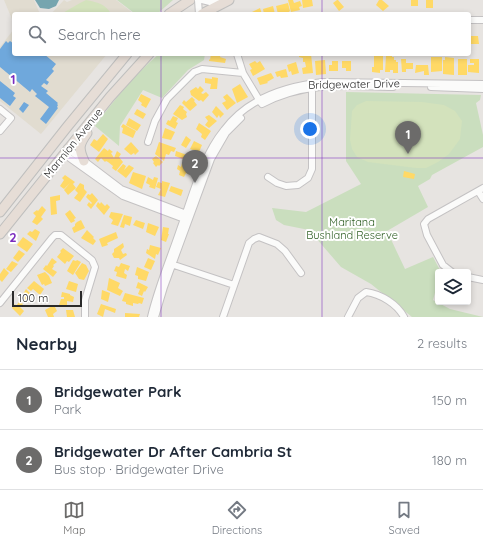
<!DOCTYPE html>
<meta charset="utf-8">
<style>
body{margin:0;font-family:Quicksand,sans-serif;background:#f2f2f3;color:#1f2937}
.controls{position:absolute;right:12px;bottom:12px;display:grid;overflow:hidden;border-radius:4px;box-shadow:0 2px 6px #0003}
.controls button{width:36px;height:36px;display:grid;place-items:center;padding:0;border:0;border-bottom:1px solid #e0e1e3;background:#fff;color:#1f2937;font:20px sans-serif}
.scale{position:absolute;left:12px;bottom:10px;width:70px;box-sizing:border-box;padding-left:4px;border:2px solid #2a2a2a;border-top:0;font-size:11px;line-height:14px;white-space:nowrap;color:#2a2a2a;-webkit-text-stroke:3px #fff;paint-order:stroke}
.you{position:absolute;left:310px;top:129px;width:14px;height:14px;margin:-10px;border:3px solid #fff;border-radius:50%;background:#1a73e8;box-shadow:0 0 0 6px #1a73e833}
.badge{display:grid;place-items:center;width:26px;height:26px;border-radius:50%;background:#6c6b6a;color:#fff;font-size:13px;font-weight:700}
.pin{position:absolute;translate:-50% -33px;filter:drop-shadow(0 1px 2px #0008)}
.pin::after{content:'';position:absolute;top:21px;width:14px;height:12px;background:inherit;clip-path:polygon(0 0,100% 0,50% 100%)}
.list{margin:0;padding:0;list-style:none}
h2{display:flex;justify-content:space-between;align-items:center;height:52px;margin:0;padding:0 16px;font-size:17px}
h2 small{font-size:13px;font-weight:400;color:#747a83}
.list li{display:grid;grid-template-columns:26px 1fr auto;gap:12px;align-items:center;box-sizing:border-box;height:60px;padding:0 16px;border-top:1px solid #e0e1e3}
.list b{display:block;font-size:15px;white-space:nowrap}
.list p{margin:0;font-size:13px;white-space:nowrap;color:#747a83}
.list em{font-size:13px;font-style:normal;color:#747a83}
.icon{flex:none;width:22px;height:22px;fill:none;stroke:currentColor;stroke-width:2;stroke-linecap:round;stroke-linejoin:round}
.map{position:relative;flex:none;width:483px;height:317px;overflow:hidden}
.search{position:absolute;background:#fff;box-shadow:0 2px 6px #0003;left:12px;right:12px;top:12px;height:44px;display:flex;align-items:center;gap:10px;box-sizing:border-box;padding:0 14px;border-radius:4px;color:#747a83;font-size:15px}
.sheet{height:172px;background:#fff}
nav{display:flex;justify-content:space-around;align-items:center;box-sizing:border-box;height:56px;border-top:1px solid #e0e1e3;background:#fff;font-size:11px;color:#747a83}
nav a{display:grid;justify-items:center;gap:2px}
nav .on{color:#6c6b6a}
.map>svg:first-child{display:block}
</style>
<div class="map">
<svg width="483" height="317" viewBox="0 0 483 317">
<rect width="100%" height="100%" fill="#e7e4e1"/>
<!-- education -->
<path fill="#e1dcd0" d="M4 0H34L40 14H14V24Z
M64 0 67 2 72 0H116L133 13 51 14Z
M14 29V54H107L41 134 0 101V47Z"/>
<!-- green -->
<path fill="#cadebe" d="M117 0H173L157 14H133L134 13Z
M159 54H205L204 60 188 70 162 98 143 90 120 126 119 146 95 126C114 100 134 75 159 54Z
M346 92 481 95 480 100 476 103 483 135V147L432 175 430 179 418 186 428 207 387 231 405 269 433 257 441 272H438V282L433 300 450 309 483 317H412L371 284 341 267 309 230 284 225 276 220 272 208 306 212 361 184 346 161Z"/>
<!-- pitch -->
<path fill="#d3e2bc" d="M86 0C97 2 106 4 111 14H61L80 3Z
M366 101 422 102 444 105 455 111 462 121 460 139 449 154 438 162 426 168H416L368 162 357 157 352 149 350 140 352 111 357 105Z"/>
<!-- homes -->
<path fill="#ffd966" d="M288 0H293L294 3 300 1 302 6 299 7 300 10 291 12Z
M302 0H312L313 6 303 8Z
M337 0H338L344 7 339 11 333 3Z
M379 0H382L389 6 383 11 376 5Z
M411 0H418V6H411Z
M426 0H433V8H426Z
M288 3 290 11 286 14H278L276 6Z
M273 6 275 14H264L263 9Z
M260 8 262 14H248Z
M469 36H478L479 44H469Z
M211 54H221L220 57 226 59 225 63 209 61V59L210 60Z
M299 54H311L313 73 303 74 302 68 306 67 305 62H303V58L299 57Z
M383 55V70H380V73L372 72V67H374V56Z
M392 55V57H394V60H396V62H398V73H393V70H390V72H385L386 56Z
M431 57H442V71L431 72Z
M445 57 454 58V75L443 74V60H445Z
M401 59H406V63H413V69H406V72H402Z
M458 59H467V75H458Z
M470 59H479V73L468 72V65H474V63H470Z
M325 60 326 74 316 75 315 61Z
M255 61 257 63 260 61 265 69 253 76 250 70 252 69 249 64Z
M332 61H338V71H329V65H332Z
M342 61H351V71H346V68H342Z
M296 62 299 73 292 75 291 71 289 72 287 65Z
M416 65H428L429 75H424V71L415 73Z
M286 69 288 77 281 78 280 76 277 77 275 72Z
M271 73 274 78 267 82 268 83 260 85 257 78Z
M212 77 218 78 217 89H210L211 84 205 83V78L212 79Z
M240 84 248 97 237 103 232 89Z
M200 86 204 90 201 93 203 94 206 92 209 95 203 102 201 100 199 101 191 95 190 91 196 87 198 89Z
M141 94 151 99 146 108 141 105 142 103 138 100Z
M227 94 236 103 227 110 222 103 226 101 223 97Z
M192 97 195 100 194 101 197 105 190 111 182 103 184 100 186 102Z
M180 105 184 107 183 109 187 112 186 114 187 117 182 120 173 114Z
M216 106 224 114 220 118 219 115 217 118 212 112Z
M137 109 146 114 143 119 134 114Z
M209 115 217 121 209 128 205 125 208 121 205 117Z
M173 116 178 118 176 122 178 123 175 129 166 124 168 120 170 121Z
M129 118 141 125 137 131 126 125Z
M199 123 211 131 205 140 201 137 202 134 196 129Z
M123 124 136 131 133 138 122 133 123 128 121 127Z
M165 128 175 132 171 140 162 138Z
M103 134 108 139 99 152 90 145 94 139 97 141Z
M186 136 191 140 186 148 181 145Z
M194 141 202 145 199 152 190 149Z
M131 142 139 151 135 155 134 153 131 155 124 149Z
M159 142 176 148 174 152 171 151 169 155 166 154 164 161 155 154Z
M104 148 108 151 109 149 113 152 111 153 114 158 117 151 121 154 119 157 123 162 116 171 112 168 113 166 108 162 106 161 105 162 101 158 98 162 95 159Z
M176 151 187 155 188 153 192 155 190 157 192 158 194 154 198 156 196 159H194L191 166 185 164 186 161 183 160V159L175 156Z
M156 156 163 162 159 166 158 165 156 167 153 163 154 162 152 159Z
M182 163 189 169 188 174 186 173 184 177 179 175 180 171 177 169 178 165 181 167Z
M123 164 126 166 124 170 129 165 134 168 126 178 117 171Z
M404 171 415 174 414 179 403 177Z
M133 172 146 176 142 189 129 183Z
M65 175 75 182 73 184 76 188 68 195 64 190 70 183 64 189 60 186 64 180 62 178Z
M148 177 153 180 154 177 158 178 155 189 149 187 150 185 146 183Z
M162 181 170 183 165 197 158 195 161 189 156 187 158 182 162 183Z
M80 183 84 185V189L87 192 80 202 74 198 78 193 75 190Z
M171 186 183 190 181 196 169 191Z
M92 193 98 200 91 209 87 205 89 202 91 204 92 203 86 197 88 194 90 195Z
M60 195V200L56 201 57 214 51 215 50 197Z
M98 202 100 204 101 202 105 206 107 204 110 207 104 215 96 206Z
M42 206 46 210 41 217 43 219 37 225 32 222 36 216 33 213 37 210 38 211Z
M70 210 76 218 74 219 75 221 71 223 65 214Z
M111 212 123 214 118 226 111 224 113 220 109 217Z
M124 215 132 217 130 226 125 224 124 228 120 227Z
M81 220 85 228 74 233 72 228 75 226V224L77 222Z
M136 220 145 223 143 229 133 225Z
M148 223 159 227 155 236 146 232Z
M163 227 169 228 168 234H169L166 242 161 240Z
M35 229 40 232 36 241 27 234 30 231 32 232Z
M87 230 94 237 93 238 96 241 93 245 81 238Z
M116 232 118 238 107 243 108 245 102 247 99 239Z
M23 237 33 244 27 252 17 245Z
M123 243 124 247 121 250 123 254 126 253 127 255 120 260 119 258H114L112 254 114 252V249Z
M150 245 161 248 158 255 156 254 155 259 146 253 147 249 149 250Z
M63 248 74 256 69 262 67 261 65 264 57 257 61 252 60 251Z
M19 250 25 254 18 262 13 258Z
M52 258 57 262 53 265 54 266 52 269 57 272 53 277 43 269 46 265 47 266Z
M148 258 155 261 151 270 144 267Z
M73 260 76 261 77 260 81 262 73 275 67 271Z
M12 261 18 264 11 272 6 269Z
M82 263 86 265 89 271 84 280 79 279 75 273Z
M121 263 130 266 128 271 125 269 124 273 127 275 126 279 116 276 117 272 114 271 116 266 119 267Z
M137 267 149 272 146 281 138 279V276L135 275Z
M4 268 9 273 2 282 0 280V274Z
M45 272 49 276 52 283 45 286 44 284 42 285 37 275Z
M109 278 120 283 118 288 123 291 120 296 107 290Z
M34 281 44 289 40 295 33 289 31 291 27 288Z
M69 281 78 284 76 292 66 289Z
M138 282 148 287 145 292 144 291 142 296 138 294 140 289 136 288Z
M26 289 32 295 25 303 20 299Z
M102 290 110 293 108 302 101 299Z
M62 292 70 294V295L74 297 73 302 67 301V306L59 305 61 299H64V297H61Z
M125 293 144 298 142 304 139 303 138 304 133 303V306L126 304V302L122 301Z
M19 302 23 304 20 307 24 311 20 316 12 308 15 304 16 306Z
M101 304 116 309 115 313 105 309 103 317 97 314Z
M54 305 57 311 53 314 54 317H48L45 310Z
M66 310H73L75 317H67Z
M125 313 140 314 139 317H125Z"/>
<!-- schools -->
<path fill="#6fa8dc" d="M6 41 8 43 10 41 14 44V54H44L56 64 52 69 54 71 46 80 49 82 47 85 44 83 41 86 48 91 46 93 58 103 57 104 58 105 57 107 58 108 46 124 40 119 49 107 35 96 37 94 32 89 30 92 0 67V49Z
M0 81 15 93 13 96 16 98 10 106 0 98Z
M24 102 29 105 23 113 19 109Z"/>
<!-- public -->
<path fill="#76a5af" d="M35 0H59L56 6 49 9 40 8Z"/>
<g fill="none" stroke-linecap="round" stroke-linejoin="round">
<defs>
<path id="minor" d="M198 0 199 14
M202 0 210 2 217 0
M469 20H483
M237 54 243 73 261 103
M431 87 483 89
M262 104C306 81 346 86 393 87
M0 109 11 118 0 131
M148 142 155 121 167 99 194 72 202 69 243 73
M67 148 121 189 189 215
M64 154 123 196 187 220
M268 177 277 183 286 186 298 185 308 178 312 169V84
M478 191 483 199
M171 264 234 285
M452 272 443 265 427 235 424 224 428 219 483 188
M468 277 483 280
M0 303 52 238 55 235H61L92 260 95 267 85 300V317
M151 317C158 287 171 257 181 227 193 195 202 157 224 130 247 99 286 86 323 82L483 84
M155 317 164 287 211 159 226 133 241 118
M223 317 249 243 254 239 259 237 277 244 285 251 301 273
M348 317 358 298 366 292C381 294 397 304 404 317"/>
<path id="highway" d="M169 14 190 0
M202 14 229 0
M84 161C78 148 79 144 87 133
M0 212 67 127 127 54
M0 234 110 97 149 54"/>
</defs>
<!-- minor casing -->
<use href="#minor" stroke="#c4c2c3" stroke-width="8"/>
<!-- highway casing -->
<use href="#highway" stroke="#bfbfbe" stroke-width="11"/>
<!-- minor -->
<use href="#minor" stroke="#fbfbfa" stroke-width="6"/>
<!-- highway -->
<use href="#highway" stroke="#e6ddd6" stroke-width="9"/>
</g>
<!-- grid -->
<path fill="none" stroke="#7b2cbf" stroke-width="1" stroke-opacity="0.55" d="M161 0V14M322 0V14M161 54V317M322 54V317M0 158H483"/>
<g text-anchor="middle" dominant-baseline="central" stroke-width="4" stroke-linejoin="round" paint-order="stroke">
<!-- street labels -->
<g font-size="11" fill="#2a2a2a" stroke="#fff">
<text transform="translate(354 84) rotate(-1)">Bridgewater Drive</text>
<text transform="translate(73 143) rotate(-51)">Marmion Avenue</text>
</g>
<!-- park labels -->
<g font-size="11" fill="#2e5e23" stroke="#fff">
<text x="352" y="222">Maritana<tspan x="352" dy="13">Bushland Reserve</tspan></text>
</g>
</g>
<g font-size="13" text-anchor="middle" font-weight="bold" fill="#7b2cbf" stroke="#fff" stroke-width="4" stroke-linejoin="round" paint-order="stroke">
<text x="13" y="84">1</text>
<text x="13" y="242">2</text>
</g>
</svg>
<div class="controls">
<button><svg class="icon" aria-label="layers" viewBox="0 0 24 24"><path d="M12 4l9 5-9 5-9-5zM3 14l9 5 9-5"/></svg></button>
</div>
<div class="scale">100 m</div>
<div class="you"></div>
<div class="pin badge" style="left:408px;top:154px">1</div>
<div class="pin badge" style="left:195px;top:183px">2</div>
<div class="search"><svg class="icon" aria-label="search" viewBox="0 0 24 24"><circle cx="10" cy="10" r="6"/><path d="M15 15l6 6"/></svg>Search here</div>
</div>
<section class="sheet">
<h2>Nearby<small>2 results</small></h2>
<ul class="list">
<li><span class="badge">1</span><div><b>Bridgewater Park</b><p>Park</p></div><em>150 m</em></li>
<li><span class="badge">2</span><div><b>Bridgewater Dr After Cambria St</b><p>Bus stop · Bridgewater Drive</p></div><em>180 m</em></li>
</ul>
</section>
<nav>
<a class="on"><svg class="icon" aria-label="map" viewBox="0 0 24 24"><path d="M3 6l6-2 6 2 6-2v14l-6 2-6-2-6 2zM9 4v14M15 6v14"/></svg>Map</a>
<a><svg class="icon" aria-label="directions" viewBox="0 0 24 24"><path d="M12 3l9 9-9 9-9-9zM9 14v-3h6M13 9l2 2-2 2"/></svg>Directions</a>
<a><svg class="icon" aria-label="saved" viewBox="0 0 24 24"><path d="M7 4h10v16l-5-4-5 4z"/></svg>Saved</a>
</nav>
